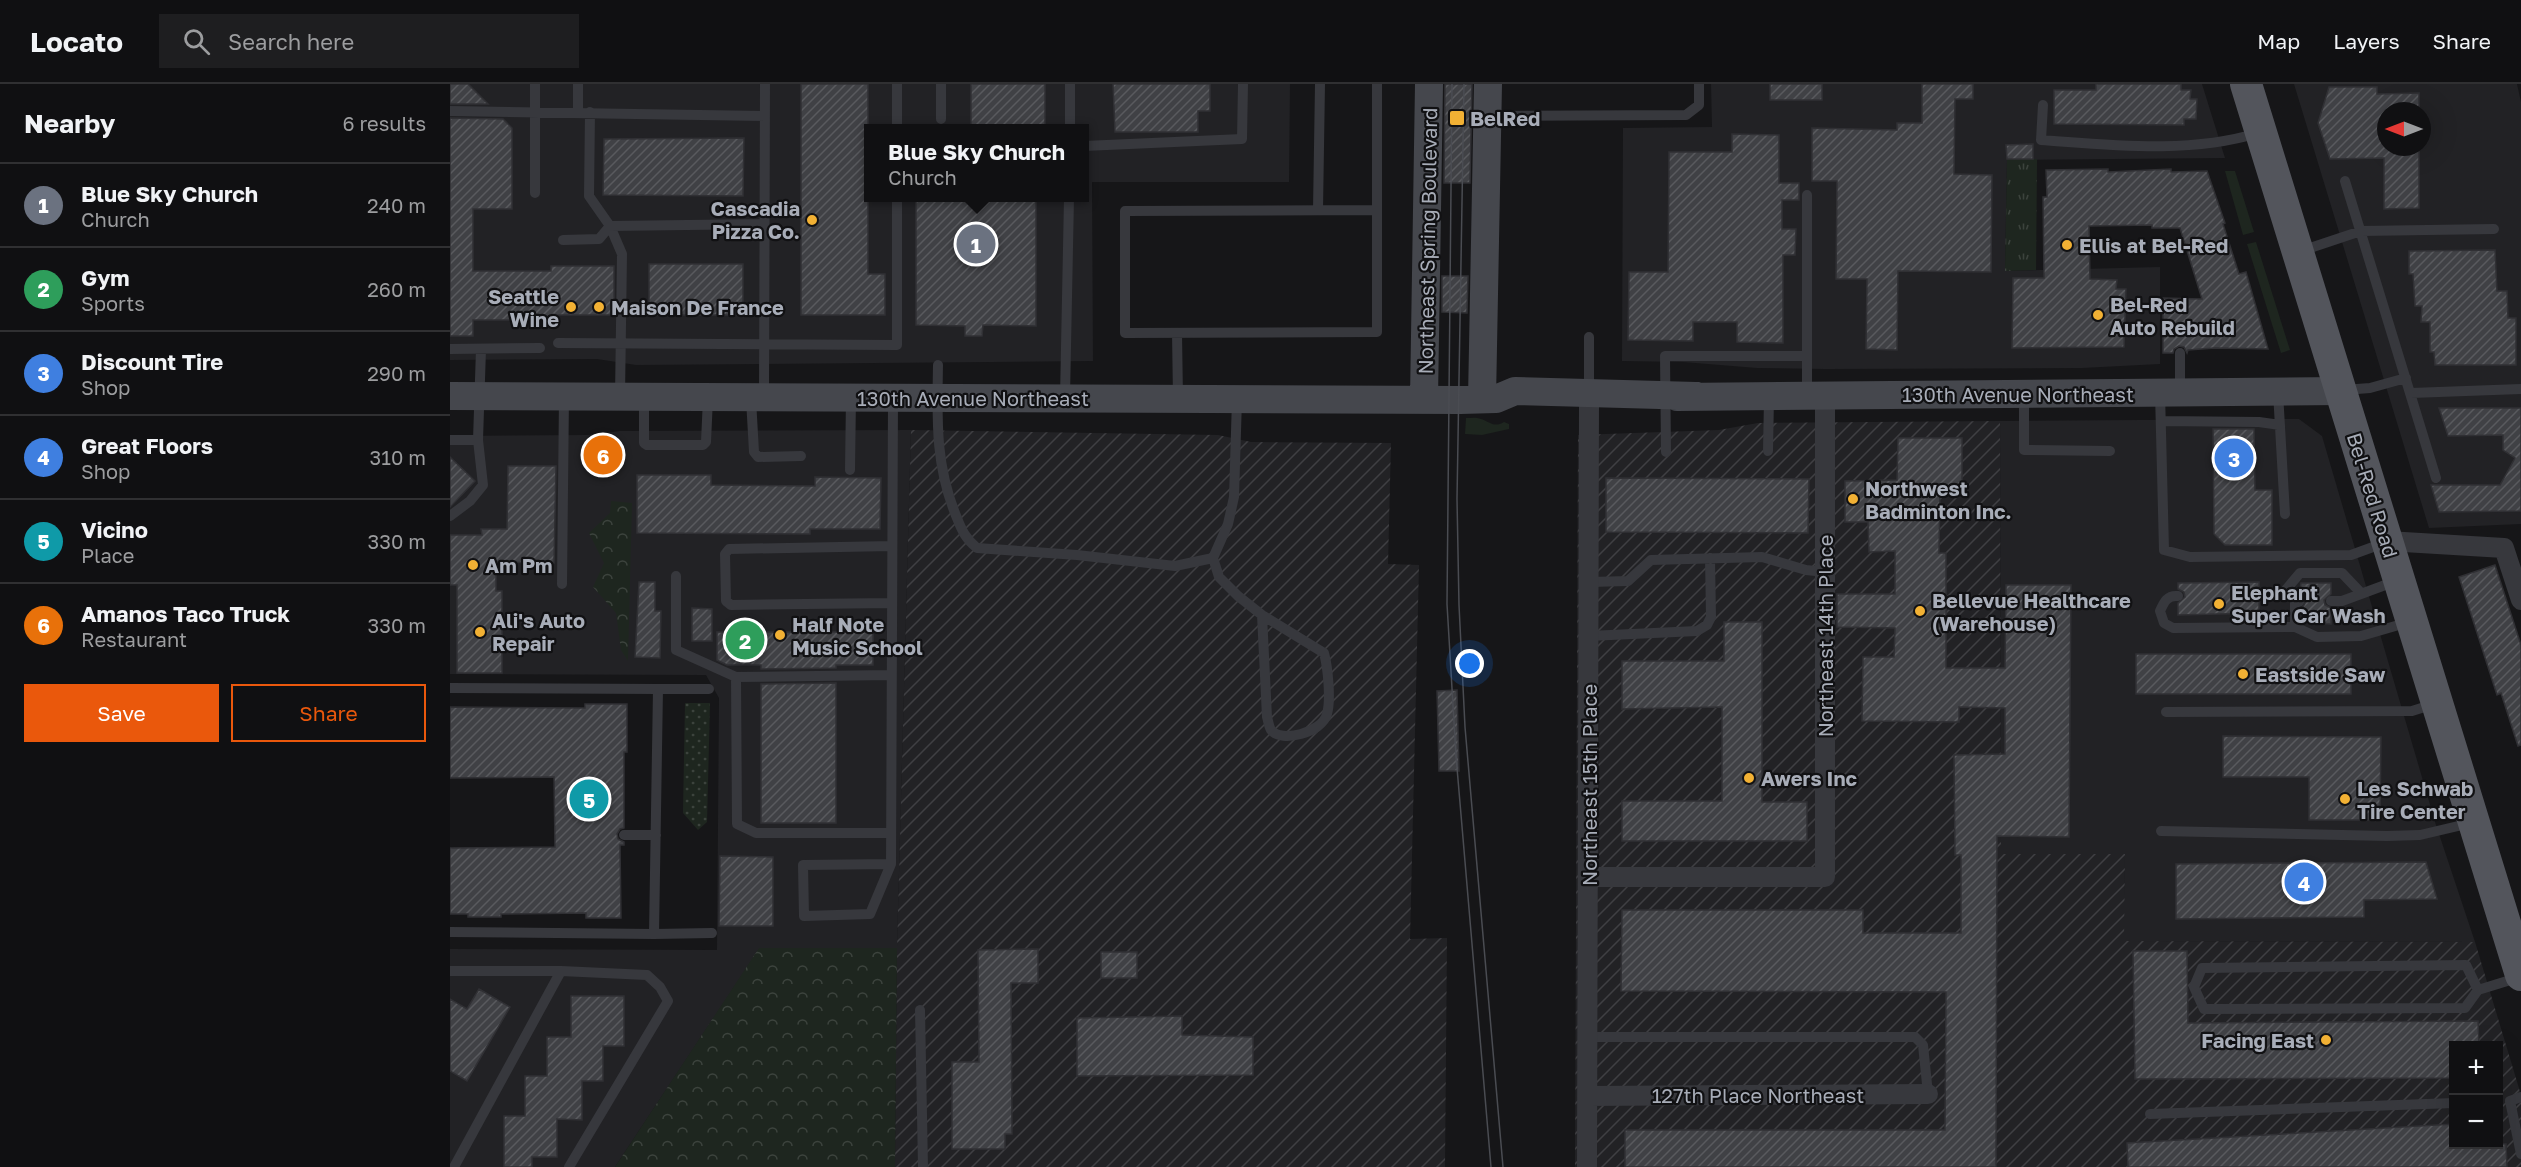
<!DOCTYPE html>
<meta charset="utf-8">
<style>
body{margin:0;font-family:"Golos Text",sans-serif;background:#1e1e20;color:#f1f3f6}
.controls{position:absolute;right:18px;bottom:18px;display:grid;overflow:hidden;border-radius:0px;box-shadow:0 6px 24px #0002}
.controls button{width:54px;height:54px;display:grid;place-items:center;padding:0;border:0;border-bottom:2px solid #303032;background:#101012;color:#f1f3f6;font:30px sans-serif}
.compass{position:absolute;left:1927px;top:18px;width:54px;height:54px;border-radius:50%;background:#101012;box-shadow:0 6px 24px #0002;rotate:270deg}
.you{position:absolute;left:1020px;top:580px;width:21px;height:21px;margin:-15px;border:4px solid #fff;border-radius:50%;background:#1a73e8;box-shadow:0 0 0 9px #1a73e833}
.badge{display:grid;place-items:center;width:39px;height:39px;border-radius:50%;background:#ea580c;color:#fff;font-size:20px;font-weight:700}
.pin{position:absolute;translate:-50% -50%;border:3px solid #fff;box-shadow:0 2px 6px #0006}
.popup{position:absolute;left:414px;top:40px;width:225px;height:78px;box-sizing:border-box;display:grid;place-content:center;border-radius:0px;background:#101012;filter:drop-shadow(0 2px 4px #0005);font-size:20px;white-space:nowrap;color:#9c9d9f}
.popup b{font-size:22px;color:#f1f3f6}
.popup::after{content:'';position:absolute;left:50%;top:100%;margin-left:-12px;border:12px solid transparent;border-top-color:#101012}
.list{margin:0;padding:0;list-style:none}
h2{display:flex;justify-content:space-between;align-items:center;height:78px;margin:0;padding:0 24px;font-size:26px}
h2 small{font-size:20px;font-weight:400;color:#9c9d9f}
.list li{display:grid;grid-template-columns:39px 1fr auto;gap:18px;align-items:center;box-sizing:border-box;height:84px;padding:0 24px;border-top:2px solid #303032}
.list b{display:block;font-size:22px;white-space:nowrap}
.list p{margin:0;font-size:20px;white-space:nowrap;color:#9c9d9f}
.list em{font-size:20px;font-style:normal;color:#9c9d9f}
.actions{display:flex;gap:12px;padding:18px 24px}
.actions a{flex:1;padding:14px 0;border:2px solid #ea580c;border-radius:0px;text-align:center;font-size:21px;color:#ea580c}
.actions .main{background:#ea580c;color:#fff}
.icon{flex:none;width:33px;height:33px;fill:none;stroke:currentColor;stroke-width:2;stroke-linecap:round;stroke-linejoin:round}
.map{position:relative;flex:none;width:2071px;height:1083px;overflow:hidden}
header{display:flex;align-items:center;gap:36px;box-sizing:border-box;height:84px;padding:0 30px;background:#101012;border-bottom:2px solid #303032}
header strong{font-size:28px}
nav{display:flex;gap:33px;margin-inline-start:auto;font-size:21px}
.search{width:420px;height:54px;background:#1e1e20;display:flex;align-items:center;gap:15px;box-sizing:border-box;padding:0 21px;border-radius:0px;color:#9c9d9f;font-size:22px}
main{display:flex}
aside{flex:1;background:#101012}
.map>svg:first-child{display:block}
</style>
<header>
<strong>Locato</strong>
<div class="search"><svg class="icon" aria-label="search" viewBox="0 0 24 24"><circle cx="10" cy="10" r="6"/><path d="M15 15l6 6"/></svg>Search here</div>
<nav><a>Map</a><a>Layers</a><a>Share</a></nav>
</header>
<main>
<aside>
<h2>Nearby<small>6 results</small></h2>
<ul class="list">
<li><span class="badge" style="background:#6b7280">1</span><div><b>Blue Sky Church</b><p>Church</p></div><em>240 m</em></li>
<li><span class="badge" style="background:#2e9e5b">2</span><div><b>Gym</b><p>Sports</p></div><em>260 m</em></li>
<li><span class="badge" style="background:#3f7fe0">3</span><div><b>Discount Tire</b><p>Shop</p></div><em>290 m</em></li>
<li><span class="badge" style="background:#3f7fe0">4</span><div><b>Great Floors</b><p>Shop</p></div><em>310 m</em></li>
<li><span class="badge" style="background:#0f9aa8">5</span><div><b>Vicino</b><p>Place</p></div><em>330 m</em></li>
<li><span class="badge" style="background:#e8710a">6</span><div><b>Amanos Taco Truck</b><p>Restaurant</p></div><em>330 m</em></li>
</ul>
<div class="actions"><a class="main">Save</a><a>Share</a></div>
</aside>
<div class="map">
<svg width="2071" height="1083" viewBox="0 0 2071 1083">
<defs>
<pattern id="industrial-furrows" width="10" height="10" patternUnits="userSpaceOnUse" patternTransform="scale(1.5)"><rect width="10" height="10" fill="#222225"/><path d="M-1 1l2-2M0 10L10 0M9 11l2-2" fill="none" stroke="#3f3f43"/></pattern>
<pattern id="grass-tufts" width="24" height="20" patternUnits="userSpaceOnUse" patternTransform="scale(1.5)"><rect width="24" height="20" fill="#1e261f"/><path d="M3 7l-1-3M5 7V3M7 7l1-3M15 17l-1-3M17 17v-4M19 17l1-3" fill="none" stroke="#3c433d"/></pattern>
<pattern id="forest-crowns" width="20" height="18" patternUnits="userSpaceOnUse" patternTransform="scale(1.5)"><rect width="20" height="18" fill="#1e261f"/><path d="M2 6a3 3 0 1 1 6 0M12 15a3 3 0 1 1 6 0" fill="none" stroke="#3c433d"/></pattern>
<pattern id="park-dots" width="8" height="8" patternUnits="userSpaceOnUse" patternTransform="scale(1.5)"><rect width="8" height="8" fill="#1e261f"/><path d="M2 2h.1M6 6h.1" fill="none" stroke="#3c433d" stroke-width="1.8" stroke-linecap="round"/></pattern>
<pattern id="building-hatch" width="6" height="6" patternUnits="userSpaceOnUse" patternTransform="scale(1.5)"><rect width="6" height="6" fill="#404145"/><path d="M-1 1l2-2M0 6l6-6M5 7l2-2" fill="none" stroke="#595a5e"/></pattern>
</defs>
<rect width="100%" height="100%" fill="#161618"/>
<!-- built -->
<path fill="#222225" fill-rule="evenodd" d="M0 0H840L839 98H642L643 277 186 281 147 275 0 276ZM418 45H634V114H418Z
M1261 0H1752L1775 74 1557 76 1555 187 1710 183V280L1632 284 1375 285 1307 284 1233 278 1172 277 1173 44 1262 43Z
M1844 0H2067L2071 18V440L1979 444ZM1936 27H1972V63H1936Z
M1849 335 1872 352 1986 741 2025 858 1673 857 1675 770H1551L1550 337Z
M461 346 447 864 309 865 165 1083H0V865L267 866 269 614 256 591 0 590V352L138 351 170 347Z"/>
<!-- industrial -->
<path fill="url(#industrial-furrows)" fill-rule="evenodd" d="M1550 337 1551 770H1675L1674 857 2025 858 2071 1011V1083H1125L1128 351 1269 346 1308 339ZM2004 962H2048V1060H2004Z
M461 346 768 351 801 358 941 359 938 480 969 481 960 855 997 854 995 1083H445L447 864Z"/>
<!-- grass -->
<path fill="url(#grass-tufts)" d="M1557 75H1587L1586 186 1555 187Z"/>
<!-- forest -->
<path fill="url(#forest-crowns)" d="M161 417 182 419 178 577 171 566 166 529 143 503 154 479 139 449 160 429Z
M309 864H447L445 1083H165Z"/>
<!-- park -->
<path fill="url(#park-dots)" d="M235 619H260L257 738 248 746 233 729Z"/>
<!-- garden -->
<path fill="#1e261f" d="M1775 87H1785L1804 148 1793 151Z
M1806 158 1840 266 1831 269 1797 160Z
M1016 334C1021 334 1026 333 1031 335 1040 338 1044 344 1054 338L1059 340V345L1032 351 1015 350Z"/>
<!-- building -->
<path fill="url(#building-hatch)" stroke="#303034" stroke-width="1.5" d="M0 0H18L38 20H0Z
M351 0H418V190H435V231H351Z
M521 0H595V45H521Z
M663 0H760V27H748V48H665Z
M995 0H1022L1020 99H994Z
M1320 0H1372V16H1320Z
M1472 0H1523V15H1505L1504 90 1542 91 1541 188 1448 187 1447 266 1416 265 1417 195H1386L1387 97H1362V44L1447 46V39H1472Z
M1646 0H1731V6H1741L1740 15H1747L1746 35H1734V41L1604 40V6H1646Z
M1879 3H1927V10L1969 9V27H1936V63H1969V124L1934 125V74L1880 75 1868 39Z
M0 34 53 35 62 44V125H23V187H101V182H164V231H108V236H23V252H0Z
M1282 50 1329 51V99H1349V116H1332V145H1346L1345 171H1333V259L1287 258V238H1243V257L1178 256 1179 188H1218L1219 68H1282Z
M294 54 293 112 153 111 154 55Z
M1583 60V75H1557L1556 61Z
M1658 85V88L1721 85V88L1757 87 1775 139 1773 140 1789 190 1796 188 1818 265 1765 264 1738 266 1737 269 1734 263 1729 262 1724 265 1723 269H1713V214L1752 215 1730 144H1702V141L1639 142 1640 195 1667 196 1666 205H1676L1674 263 1562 264 1563 194H1594L1593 113H1597L1596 86Z
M466 114H586V242L533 241 532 252H515V242L466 241Z
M2045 166 2047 207H2057L2058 234H2066V281H1985L1984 268H1980V238H1971L1972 222H1965L1963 190H1959V167Z
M199 180H293V231H199Z
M992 192H1018L1017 229 992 228Z
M1989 324H2071V427L1989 428 1981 401H2050L2065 374 2053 366V351L1998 352Z
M1763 345H1804L1805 406H1822V461H1775L1764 450Z
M1448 354H1512V406H1490L1489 469H1496V584H1555L1556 501H1621L1619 753 1547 752 1546 1083H1175V1046H1495L1496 908 1171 907 1172 826H1413V849H1511V771H1505L1504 671 1555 670V624L1509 623V638L1412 637 1413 573H1444L1445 544 1387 543V510H1445V467L1419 468 1418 438H1395V397L1447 396Z
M0 373 25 397 0 423Z
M58 382H106L104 479 46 478V507H52V589H7V501H0V451H32L31 445H57Z
M187 391H261V401L365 402V393L431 394 430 445H360V450L187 449Z
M1156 394 1359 395 1358 449 1156 448Z
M2045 481 2071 561V661L2068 662 2051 609 2047 611 2009 493Z
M189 498H205V527H211L210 574 185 573Z
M1809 498V502L1804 504 1802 510 1803 515 1809 517V529L1728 531V519L1735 513 1734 508 1728 505V499Z
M1851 499H1881V510L1874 516 1875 521 1881 524V540L1852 538V525L1856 517 1853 512 1849 510Z
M242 524 262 525V557H242Z
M1274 538H1312V718H1357V757H1172V717H1272V623L1172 625V577H1274Z
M267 548H423V581H386V584L311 585V581H277L267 576Z
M1686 570H1901V610H1686Z
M386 599V739H311V600Z
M1007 606 1009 687H989L987 607Z
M135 620H177V668H174V744L170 745 167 750 168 755 174 758V761H170L171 834H136V829L51 830V833H18V830H0V764L105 763 104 693 0 694V623L135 624Z
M1773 652 1931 653 1930 736H1859V693H1773Z
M270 772 323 773V842H269Z
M1976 778 1987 815 1914 816V833L1726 835V780Z
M588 865V899H561L562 1050H555V1065H502V978H529L528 866Z
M1683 867H1737L1738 939 2028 937 2029 962H2004V994L1685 995Z
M651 868H687V894H651Z
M29 905 60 923 17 997 0 987V915L17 925Z
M121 912H174V962H153V997H132V1036L107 1035V1073H82V1083H54V1032H75V992H97V953H121Z
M732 932V951L803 953V991L627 992V934Z
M2004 1040V1060H2056L2057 1083H1678L1677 1059Z"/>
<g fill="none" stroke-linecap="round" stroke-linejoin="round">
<!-- lane -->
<path stroke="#37383d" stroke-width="10" d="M1593 21 1591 56C1662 61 1739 70 1808 49
M0 27 314 32
M128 28V0
M140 28 139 112 160 142 172 170 170 312
M1039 32 1236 31 1249 21V0
M491 35V0
M447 45V0
M620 45V0
M634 62 792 55 793 0
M1895 97 1986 394
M85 109V0
M868 126 870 0
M927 126 675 127V249L927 248V0
M113 156 149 155 160 142 314 140
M1851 167 1911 147 2044 145
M727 249 728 314
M108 259 447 261V114
M0 265 90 264
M1730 269V308
M488 281C487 335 485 382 507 434 512 447 516 455 527 464L627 471 725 482 763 474
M1894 306 1920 304 1956 294
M1139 307V253
M1828 308 1835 430
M1710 309 1714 466 1740 473 1901 471 1934 459
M1961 309 2071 305
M1574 310V366L1660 367
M1357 311V111
M194 313V359L197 361H253L256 358 258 314
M314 313 315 0
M615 313 619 114
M301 315 304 368 308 373 351 372
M787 315 784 413 778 440 763 474 769 493 788 512 812 531 874 569C878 584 881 616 877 630 872 649 831 659 821 646 819 643 818 636 817 633L812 531
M1711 337 1809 338 1830 341
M0 356H28L31 265
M1318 367 1319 314
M1216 368 1215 272H1357
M400 386 401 313
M0 432 20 417 33 401 28 356
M226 492V566L286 593
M1140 498 1178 497 1201 476 1312 473 1356 486 1375 488
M112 500 114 312
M1809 510 1834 508 1850 489H1892L1911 509
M1728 512C1717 511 1714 518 1710 527L1714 539 1723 544 1845 543
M1881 517H1892L1946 497
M1849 518H1845V543L1867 553 1911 552 1959 538
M442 519 281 521 276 517 275 470 279 465 442 462
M1139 552 1247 547 1257 541 1261 533 1260 474
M0 604 208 605 204 850 0 848
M208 605H259
M1716 628 1962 627 1984 620
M1711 747 1937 752 1970 751 2021 739
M441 749H306L287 740 286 593 441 591
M174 751H206
M441 780 420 830 354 832 353 781 441 780 443 316
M204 850 262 849
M0 887H111L197 891 210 903 218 917 119 1083
M2028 906 2016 881 1752 884 1744 903 1754 925 2015 924 2028 906 2070 893
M470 926 473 1083
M1138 953H1465L1473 961 1478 1010
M2071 1013 2060 1017 2071 1070
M1700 1030 2004 1019
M4 1083 111 887"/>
<!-- street -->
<path stroke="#37383d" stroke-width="20" d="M1937 457 2054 464 2071 516
M1139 793H1375V311
M1138 1012 1478 1010
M1137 1083 1139 320"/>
<!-- secondary -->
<path stroke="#45474d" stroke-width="28" d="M0 312 1010 316 1046 315 1065 307 1246 312
M1227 313 1891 307
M974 315 979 0
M1032 315 1038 0"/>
<!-- primary -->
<path stroke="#53555c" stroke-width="32" d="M1796 0 2071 891"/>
<!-- tram -->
<path stroke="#4a4c52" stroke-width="1.5" d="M1002 0 997 520 1006 672 1041 1083
M1014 0 1007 415 1009 521 1015 643 1053 1083"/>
</g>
<!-- markers -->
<g fill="#f2b134" stroke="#111113" stroke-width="2">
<rect x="999" y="26" width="16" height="16" rx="3"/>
<circle cx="362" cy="136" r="6"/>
<circle cx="1617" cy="161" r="6"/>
<circle cx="121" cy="223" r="6"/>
<circle cx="149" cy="223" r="6"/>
<circle cx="1648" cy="231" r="6"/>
<circle cx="1403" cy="415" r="6"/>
<circle cx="23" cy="481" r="6"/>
<circle cx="1769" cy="520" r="6"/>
<circle cx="1470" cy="527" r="6"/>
<circle cx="30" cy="548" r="6"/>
<circle cx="330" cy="551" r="6"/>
<circle cx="1793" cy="590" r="6"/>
<circle cx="1299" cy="694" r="6"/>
<circle cx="1895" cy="715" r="6"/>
<circle cx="1876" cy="956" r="6"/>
</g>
<g text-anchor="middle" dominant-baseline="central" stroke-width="4.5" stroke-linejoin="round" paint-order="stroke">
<!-- poi labels -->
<g font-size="20" font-weight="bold" fill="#a8adb8" stroke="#111113" text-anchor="start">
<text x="1020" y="34">BelRed</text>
<text x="350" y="124" text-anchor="end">Cascadia<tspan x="350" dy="23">Pizza Co.</tspan></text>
<text x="1629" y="161">Ellis at Bel-Red</text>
<text x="109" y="212" text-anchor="end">Seattle<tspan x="109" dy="23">Wine</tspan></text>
<text x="1660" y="220">Bel-Red<tspan x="1660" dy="23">Auto Rebuild</tspan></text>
<text x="161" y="223">Maison De France</text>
<text x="1415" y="404">Northwest<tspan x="1415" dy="23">Badminton Inc.</tspan></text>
<text x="35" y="481">Am Pm</text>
<text x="1781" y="508">Elephant<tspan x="1781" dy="23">Super Car Wash</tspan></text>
<text x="1482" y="516">Bellevue Healthcare<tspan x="1482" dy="23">(Warehouse)</tspan></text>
<text x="42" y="536">Ali's Auto<tspan x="42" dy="23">Repair</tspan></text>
<text x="342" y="540">Half Note<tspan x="342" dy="23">Music School</tspan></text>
<text x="1805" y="590">Eastside Saw</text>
<text x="1311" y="694">Awers Inc</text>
<text x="1907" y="704">Les Schwab<tspan x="1907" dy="23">Tire Center</tspan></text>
<text x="1864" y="956" text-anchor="end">Facing East</text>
</g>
<!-- street labels -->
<g font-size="20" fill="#a8adb8" stroke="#111113">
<text transform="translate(977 157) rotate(-89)">Northeast Spring Boulevard</text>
<text x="1568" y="310">130th Avenue Northeast</text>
<text x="523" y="314">130th Avenue Northeast</text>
<text transform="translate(1923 411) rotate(73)">Bel-Red Road</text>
<text transform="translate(1375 552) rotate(-90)">Northeast 14th Place</text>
<text transform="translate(1139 701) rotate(-90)">Northeast 15th Place</text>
<text x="1308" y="1011">127th Place Northeast</text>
</g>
</g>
</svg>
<div class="controls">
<button>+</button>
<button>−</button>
</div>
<svg class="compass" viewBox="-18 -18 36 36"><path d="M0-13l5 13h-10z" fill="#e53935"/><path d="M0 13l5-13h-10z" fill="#9c9d9f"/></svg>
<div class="you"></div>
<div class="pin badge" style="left:526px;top:160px;background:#6b7280">1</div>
<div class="popup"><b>Blue Sky Church</b>Church</div>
<div class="pin badge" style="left:295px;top:556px;background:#2e9e5b">2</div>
<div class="pin badge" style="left:1784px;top:374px;background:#3f7fe0">3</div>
<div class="pin badge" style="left:1854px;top:798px;background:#3f7fe0">4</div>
<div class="pin badge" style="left:139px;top:715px;background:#0f9aa8">5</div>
<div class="pin badge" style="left:153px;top:371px;background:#e8710a">6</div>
</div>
</main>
